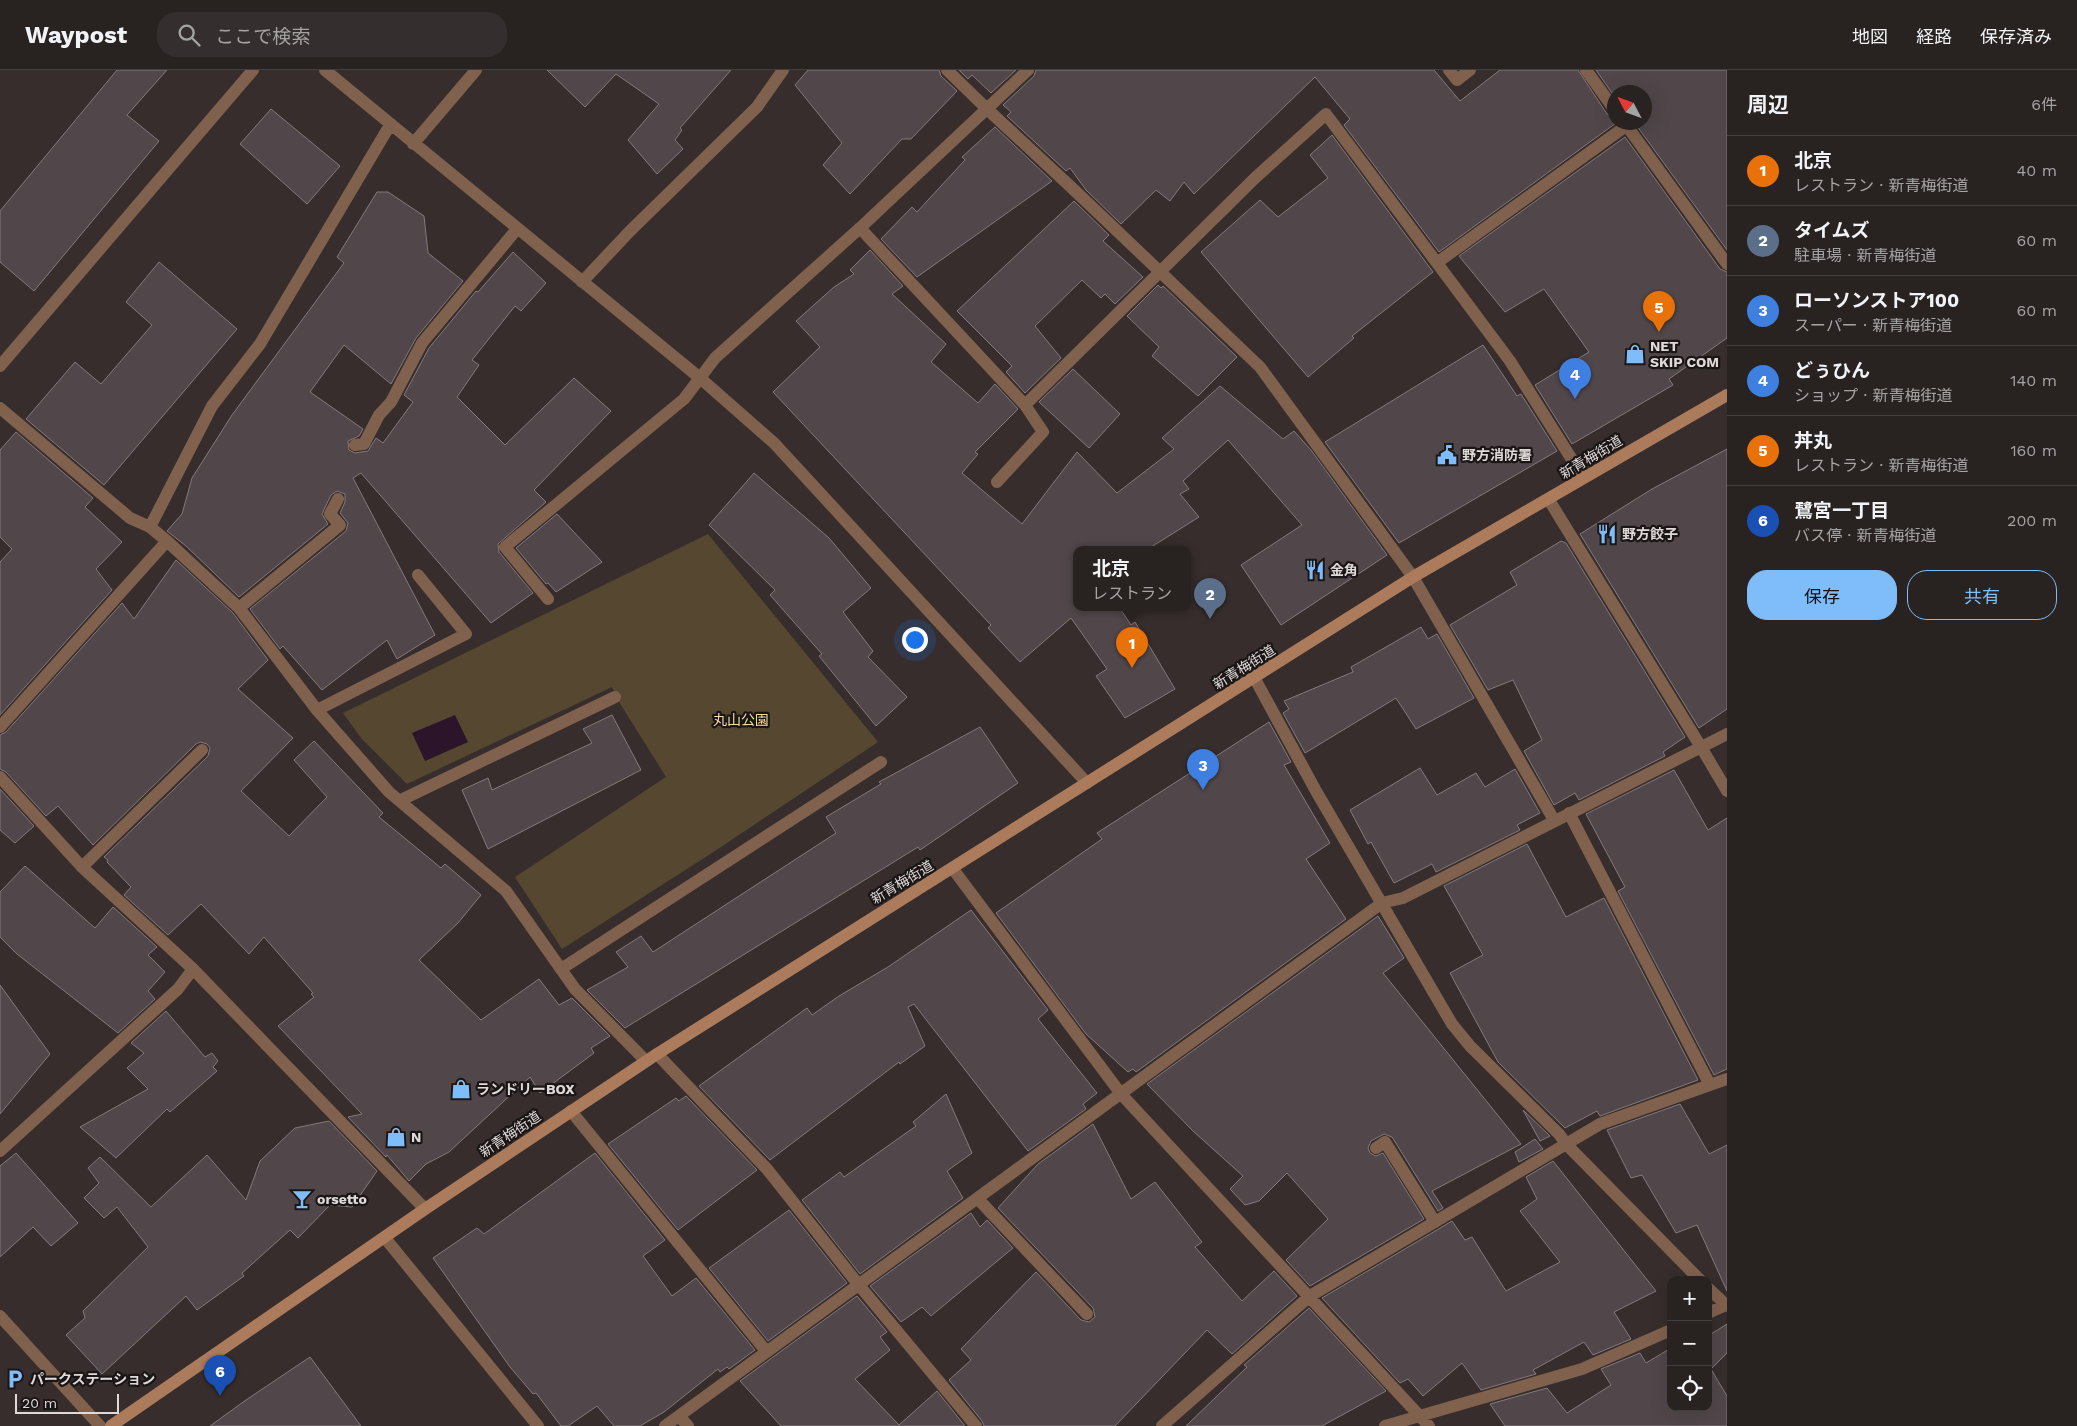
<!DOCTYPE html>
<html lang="ja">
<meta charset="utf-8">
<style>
body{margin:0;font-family:"Work Sans","Noto Sans JP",sans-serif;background:#342f2e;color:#f1f3f6}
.controls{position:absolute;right:15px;bottom:15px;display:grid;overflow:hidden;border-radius:10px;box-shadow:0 5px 20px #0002}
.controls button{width:45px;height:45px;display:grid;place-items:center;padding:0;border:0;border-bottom:1px solid #443f3f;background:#282221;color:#f1f3f6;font:25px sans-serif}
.compass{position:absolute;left:1607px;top:15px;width:45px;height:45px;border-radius:50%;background:#282221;box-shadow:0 5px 20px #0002;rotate:311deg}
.scale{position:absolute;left:15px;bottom:12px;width:104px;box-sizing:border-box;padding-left:5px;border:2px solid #dfd9d8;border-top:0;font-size:14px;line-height:18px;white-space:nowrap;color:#dfd9d8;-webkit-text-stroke:4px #1b1616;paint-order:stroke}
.you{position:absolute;left:914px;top:569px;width:18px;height:18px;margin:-12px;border:4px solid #fff;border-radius:50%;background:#1a73e8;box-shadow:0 0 0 8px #1a73e833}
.badge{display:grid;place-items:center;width:32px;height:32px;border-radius:50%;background:#7fbdfa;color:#fff;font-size:16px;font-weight:700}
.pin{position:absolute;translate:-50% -41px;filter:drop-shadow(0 1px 2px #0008)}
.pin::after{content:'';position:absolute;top:26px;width:18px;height:15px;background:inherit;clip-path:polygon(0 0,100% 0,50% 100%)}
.popup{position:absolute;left:1073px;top:476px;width:118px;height:65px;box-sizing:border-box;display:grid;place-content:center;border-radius:10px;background:#282221;filter:drop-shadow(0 1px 4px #0005);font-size:16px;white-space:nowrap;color:#a5a4a5}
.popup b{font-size:19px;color:#f1f3f6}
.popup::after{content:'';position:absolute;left:50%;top:100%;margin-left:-10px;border:10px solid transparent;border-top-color:#282221}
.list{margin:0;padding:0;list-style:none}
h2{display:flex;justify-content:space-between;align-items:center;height:65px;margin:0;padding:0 20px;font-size:21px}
h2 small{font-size:16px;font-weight:400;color:#a5a4a5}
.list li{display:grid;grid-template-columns:32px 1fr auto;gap:15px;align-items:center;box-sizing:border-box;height:70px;padding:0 20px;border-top:1px solid #443f3f}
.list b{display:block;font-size:19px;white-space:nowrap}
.list p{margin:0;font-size:16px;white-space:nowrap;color:#a5a4a5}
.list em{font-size:16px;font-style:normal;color:#a5a4a5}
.actions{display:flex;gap:10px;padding:15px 20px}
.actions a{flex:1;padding:11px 0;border:1px solid #7fbdfa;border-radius:20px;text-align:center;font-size:18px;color:#7fbdfa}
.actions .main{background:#7fbdfa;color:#111}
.icon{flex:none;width:28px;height:28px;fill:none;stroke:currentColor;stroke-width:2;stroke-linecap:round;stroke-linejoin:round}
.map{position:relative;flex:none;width:1727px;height:1356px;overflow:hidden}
header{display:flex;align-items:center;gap:30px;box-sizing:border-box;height:70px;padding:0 25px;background:#282221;border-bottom:1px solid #443f3f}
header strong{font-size:24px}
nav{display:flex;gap:28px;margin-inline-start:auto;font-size:18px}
.search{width:350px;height:45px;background:#342f2e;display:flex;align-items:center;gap:12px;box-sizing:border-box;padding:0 18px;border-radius:20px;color:#a5a4a5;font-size:19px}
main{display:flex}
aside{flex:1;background:#282221}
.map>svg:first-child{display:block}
</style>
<header>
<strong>Waypost</strong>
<div class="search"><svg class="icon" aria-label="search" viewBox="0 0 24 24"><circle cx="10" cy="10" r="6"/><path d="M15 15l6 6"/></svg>ここで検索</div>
<nav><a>地図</a><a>経路</a><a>保存済み</a></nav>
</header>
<main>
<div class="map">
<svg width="1727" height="1356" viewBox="0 0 1727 1356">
<rect width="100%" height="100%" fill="#362d2c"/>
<!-- green -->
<path fill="#554730" d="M708 464 878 672 715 781 562 879 515 807 666 707 619 632 612 617 407 714 361 668 343 643Z"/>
<!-- water -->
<path fill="#2c142a" d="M455 645 468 672 425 691 412 663Z"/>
<!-- building -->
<path fill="#51474a" stroke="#84797c" d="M117 0H167L127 45 159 71 34 221 0 192V141Z
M547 0H731L680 58 682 60 675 70 683 79 657 104 628 70 659 34 616 4 585 37Z
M808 0H939L941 6 957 21 911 69H902L850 124 823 95 842 73 795 15Z
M959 0H1016L991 23 972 5 968 9Z
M1036 0H1434L1460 31 1500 0H1578L1607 44 1614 47 1616 53 1439 182 1344 55 1350 49 1315 7 1194 124 1184 112 1170 131 1156 120 1121 154 1086 120 1070 98 1066 101 1007 46 1011 42 1003 35 1034 6Z
M1596 0H1727V180L1634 52H1644V22H1614V26Z
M271 39 340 96 307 134 240 74Z
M995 57 1052 111 917 207 881 169 912 137 917 142 965 90 962 87Z
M1332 65 1433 202 1352 266 1354 268 1308 307 1201 182 1260 130 1278 147 1328 108 1310 85Z
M1625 67 1720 199 1727 202V268L1669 309 1673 315 1572 374 1535 315 1589 282 1544 219 1505 242 1459 186Z
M377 122H388L424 146 428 183 463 211 416 268 391 314 344 275 310 322 363 359 359 366 348 371 349 380 355 383 368 381 376 368 383 373 413 332 404 325 429 278 476 221 478 222 513 182 546 213 521 241 515 236 472 290 479 295 457 327 505 375 574 308 611 341 534 420 546 432 498 474 499 482 533 523 491 553 361 403 353 408 435 565 397 589 387 570 322 620 283 576 280 579 250 539 346 461 348 453 340 443 345 432V424L337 421 331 425 322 444 328 454 239 527 186 476 167 461 182 444 192 408 232 345 344 193 337 187Z
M1074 131 1109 165 1103 171 1143 207 1115 234 1105 224 1101 228 1082 210 1035 256 1061 288 1025 323 1006 302 1012 296 957 241Z
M870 180 903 216 892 224 946 274 931 292 978 333 995 314 1018 339 975 382 978 384 962 403 1022 454 1077 382 1117 423 1174 379 1162 368 1220 316 1283 369 1294 361 1311 380 1387 485 1281 555 1241 495 1302 455 1228 370 1183 411 1189 419 1180 424 1199 447 1148 479H1077V537H1119L1131 555 1135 552 1175 619 1125 648 1096 606 1107 599 1071 548 1020 592 988 558 991 555 773 322 820 277 796 251 834 217 854 204 850 200Z
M159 192 237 259 104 415 26 349 75 292 101 314 152 255 126 232Z
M1158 215 1161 218 1163 216 1237 287 1198 326 1152 286 1159 277 1127 246Z
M1483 275 1517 326 1521 324 1557 381 1399 473 1325 372Z
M1073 299 1120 344 1089 378 1039 332Z
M16 362 93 428 85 437 122 472 96 499 112 520 0 645V492L12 479 0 467V380Z
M1727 379V639L1699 658 1580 464 1652 419Z
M754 403 829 468 871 518 843 542 873 581 868 587 907 627 876 656 819 586 822 584 770 525 775 520 709 455Z
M557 444 602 492 556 522 548 513 546 514 516 478Z
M1561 471 1566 473 1685 667 1663 682 1665 686 1579 730 1575 723 1554 735 1524 681 1542 670 1513 610 1488 620 1450 555 1517 515 1510 502Z
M176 490 233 543 268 590 238 619 293 668 241 721 289 766 327 727 294 690 314 671 383 743 379 747 441 798 445 794 481 825 458 853 419 890 481 950 539 909 559 935 572 928 610 966 591 978 594 983 540 1023 530 1007 449 1082 426 1094 409 1111 387 1085 386 1087 348 1047 362 1044 278 956 314 927 311 924 313 923 264 867 249 884 201 834 168 865 124 825 131 817 107 792 108 790 104 787 208 686 210 678 207 674 200 672 196 674 93 775 58 736 46 746 6 702 0 699V665L6 662 122 533 134 549Z
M1421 557 1428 569 1437 564 1474 628 1416 659 1396 628 1305 683 1283 643 1289 639 1284 631 1353 602 1351 597Z
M612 645 641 700 488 779 462 720 488 708 492 720 592 673 583 659Z
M1269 652 1291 692 1284 695 1330 773 1306 789 1346 849 1136 1002 1133 999 1128 1002 1086 964 996 843 1102 769 1097 763Z
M980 657 1018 713 920 780 918 777 625 958 587 920 628 897 616 882 641 866 653 882 836 763 826 747 881 714 879 712Z
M1420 698 1437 725 1476 703 1485 717 1515 699 1540 743 1517 755 1520 760 1436 802 1432 794 1394 813 1371 772 1368 774 1350 740Z
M1674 700 1708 760 1727 748V999L1714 1005 1618 821 1625 817 1586 744Z
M0 719 34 756 15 773 0 760Z
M1527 774 1566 847 1604 828 1698 1010 1600 1046 1597 1041 1565 1058 1498 992 1450 903 1483 885 1444 816Z
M25 796 95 858 113 837 157 877 148 885 165 902 148 921 155 929 118 963 17 884 0 867V822Z
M971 840 1048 940 1038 949 1097 1023 1083 1034 1086 1039 1028 1081 914 934 908 937 925 976 900 994 899 992 770 1090 699 1016 807 938 812 945 839 926 888 897Z
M1378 846 1404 888 1383 903 1521 1074 1432 1121 1443 1138 1438 1141 1392 1067 1384 1064 1371 1071 1368 1078 1370 1083 1376 1086 1383 1083 1424 1149 1310 1216 1286 1190 1328 1149 1287 1103 1259 1131 1245 1135 1230 1119 1243 1106 1193 1061 1147 1014Z
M0 915 50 984 0 1044Z
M166 941 205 987 212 983 218 991 213 997 217 1001 170 1042 167 1039 116 1088 80 1057 148 1019 127 998 144 983 131 973Z
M946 1024 972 1083 947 1101 963 1128 860 1204 802 1130 840 1102 844 1107 916 1056 913 1052Z
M686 1026 757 1100 678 1160 608 1074 676 1028 679 1031Z
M1680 1034 1709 1084 1727 1075V1221L1697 1155 1676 1163 1642 1105 1631 1108 1607 1060Z
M1523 1040 1550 1066 1540 1071Z
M329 1051 377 1101 352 1137 330 1135 298 1168 290 1160 242 1203 244 1206 197 1240 186 1226 102 1304 66 1265 85 1248 83 1241 148 1177 117 1137 104 1148 84 1128 99 1113 88 1098 100 1087 151 1137 207 1085 246 1130 260 1091 295 1058Z
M1093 1054 1131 1129 1155 1112 1202 1172 1195 1177 1242 1231 1274 1201 1297 1226 1232 1284 1207 1260 1115 1356H984L982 1351 949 1310 971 1290 961 1279 1036 1202 1081 1250 1089 1252 1095 1247 1093 1238 998 1138 1038 1094Z
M1535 1069 1543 1079 1519 1092 1515 1082Z
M16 1083 78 1153 51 1176 33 1157 0 1187V1096Z
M595 1083 665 1170 643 1186 672 1226 696 1208 755 1280 729 1299 727 1297 720 1302 718 1299 664 1342 640 1356H614L597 1336 568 1356H561L536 1323 533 1324 510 1297 433 1188 477 1158 484 1164Z
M1553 1091 1656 1221 1614 1242 1631 1269 1593 1285 1584 1272 1533 1300 1536 1304 1481 1320 1462 1293 1423 1326 1408 1309 1400 1313 1322 1228 1452 1151 1465 1170 1472 1167 1506 1221 1560 1192 1520 1141 1537 1129 1526 1107Z
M789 1140 847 1213 768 1271 709 1198Z
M971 1143 980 1157 987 1150 1013 1178 931 1246 922 1237 901 1252 870 1216Z
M857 1226 887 1262 880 1267 890 1280 855 1309 899 1355 937 1321 965 1356H781L740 1311Z
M1309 1238 1386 1321 1322 1356H1186L1247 1297 1244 1295Z
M1727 1254V1283L1711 1299 1727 1326V1356H1505L1490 1334 1547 1318 1567 1343 1611 1315 1601 1299 1640 1283 1646 1293 1671 1278V1337H1708V1266Z
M310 1287 361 1356H210L246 1330Z"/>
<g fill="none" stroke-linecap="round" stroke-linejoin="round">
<!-- lane -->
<path stroke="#80614d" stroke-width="12" d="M1449 0 1457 10 1470 0
M986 38 1071 117 1260 297 1413 507 1554 750
M860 158 1025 335 1043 362 997 412
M1438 192 1626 56
M1025 335 1255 108 1326 44 1510 291 1583 407
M355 375 364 374 379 345 391 332 422 273 517 159
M1549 430 1701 677
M548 529 505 477 684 329 700 308
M239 538 340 455 330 444 338 429
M317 640 466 564 418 505
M401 730 615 627
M82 797 202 680
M561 899 881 692
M1376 1078 1385 1072 1435 1152
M978 1129 1087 1244"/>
<!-- street -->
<path stroke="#80614d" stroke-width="12" d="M325 0 700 308 774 373 1087 713
M947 0 986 38
M1586 0 1614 39
M1624 52 1727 194
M413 74 476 0
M582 212 630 161 757 37 783 0
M0 296 253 0
M700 308 715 288 860 158 1028 0
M0 338 130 448 150 457 167 471 239 538 317 640 389 722 506 821 575 919 646 991
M150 457 212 336 260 274 390 55
M1255 609 1316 721 1452 954 1470 976 1559 1064 1567 1075 1700 1210
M0 657 167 471
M1701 677 1727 721
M0 707 82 797 193 899 425 1139
M1569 743 1710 1015
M953 799 1121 1024 1429 1356
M657 984 767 1099 858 1214 976 1356
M571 1041 766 1281
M0 1081 178 919 193 899
M385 1168 538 1356
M1708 1218 1727 1236
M1708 1243 1726 1235
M0 1246 100 1356
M679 1346 688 1356
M665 1356 1382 833 1403 828 1727 664
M1162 1356 1310 1226 1600 1054 1727 1009
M1385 1356 1582 1299 1671 1260"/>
<!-- secondary -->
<path stroke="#ac7b5b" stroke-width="12" d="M111 1356 425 1139 657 984 1413 507 1727 325"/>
</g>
<!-- icons -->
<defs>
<symbol id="shop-bare" viewBox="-9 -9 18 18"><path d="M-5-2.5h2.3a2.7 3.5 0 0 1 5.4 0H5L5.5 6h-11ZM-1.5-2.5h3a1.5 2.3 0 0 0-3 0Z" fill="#7fbdfa" stroke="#1b1616" stroke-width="2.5" paint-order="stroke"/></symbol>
<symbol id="civic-bare" viewBox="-9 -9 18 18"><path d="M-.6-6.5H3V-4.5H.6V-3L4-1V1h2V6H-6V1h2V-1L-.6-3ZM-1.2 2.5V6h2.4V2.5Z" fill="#7fbdfa" stroke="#1b1616" stroke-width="2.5" paint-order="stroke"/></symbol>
<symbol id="restaurant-bare" viewBox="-9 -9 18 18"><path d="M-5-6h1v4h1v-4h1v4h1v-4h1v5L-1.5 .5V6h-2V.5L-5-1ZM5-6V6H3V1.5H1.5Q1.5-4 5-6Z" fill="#7fbdfa" stroke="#1b1616" stroke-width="2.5" paint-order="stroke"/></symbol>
<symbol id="bar-bare" viewBox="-9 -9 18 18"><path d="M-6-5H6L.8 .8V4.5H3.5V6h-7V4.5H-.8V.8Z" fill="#7fbdfa" stroke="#1b1616" stroke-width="2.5" paint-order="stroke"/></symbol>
<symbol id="parking-bare" viewBox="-9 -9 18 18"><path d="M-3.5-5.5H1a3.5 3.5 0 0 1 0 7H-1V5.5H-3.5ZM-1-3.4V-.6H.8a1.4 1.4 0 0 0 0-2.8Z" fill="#7fbdfa" stroke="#1b1616" stroke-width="2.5" paint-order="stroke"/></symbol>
</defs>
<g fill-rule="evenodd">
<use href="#shop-bare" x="1621" y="270" width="28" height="28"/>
<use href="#civic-bare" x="1433" y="371" width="28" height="28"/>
<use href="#restaurant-bare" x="1593" y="450" width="28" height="28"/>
<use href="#restaurant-bare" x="1301" y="486" width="28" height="28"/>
<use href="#shop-bare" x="447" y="1005" width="28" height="28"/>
<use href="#shop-bare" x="382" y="1053" width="28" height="28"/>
<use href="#bar-bare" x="288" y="1115" width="28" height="28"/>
<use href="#parking-bare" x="1" y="1295" width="28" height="28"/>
</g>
<g text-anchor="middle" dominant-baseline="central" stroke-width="4.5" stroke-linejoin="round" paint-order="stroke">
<!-- poi labels -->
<g font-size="14" font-weight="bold" fill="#dfd9d8" stroke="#1b1616" text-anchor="start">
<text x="1650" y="276">NET<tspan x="1650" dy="16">SKIP COM</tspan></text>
<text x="1462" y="385">野方消防署</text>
<text x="1622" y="464">野方餃子</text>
<text x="1330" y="500">金角</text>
<text x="476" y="1019">ランドリーBOX</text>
<text x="411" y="1067">N</text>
<text x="317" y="1129">orsetto</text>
<text x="30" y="1309">パークステーション</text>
</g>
<!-- street labels -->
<g font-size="14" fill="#dfd9d8" stroke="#1b1616">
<text transform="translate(1591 387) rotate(-31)">新青梅街道</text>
<text transform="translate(1244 597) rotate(-32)">新青梅街道</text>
<text transform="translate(902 812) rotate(-31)">新青梅街道</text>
<text transform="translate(510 1064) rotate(-34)">新青梅街道</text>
</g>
<!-- park labels -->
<g font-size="14" fill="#fbdaa1" stroke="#1b1616">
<text x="741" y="650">丸山公園</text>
</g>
</g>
</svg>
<div class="controls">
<button>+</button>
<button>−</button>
<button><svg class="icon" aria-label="locate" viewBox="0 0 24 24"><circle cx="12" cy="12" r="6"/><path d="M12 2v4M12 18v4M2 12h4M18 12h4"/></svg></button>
</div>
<svg class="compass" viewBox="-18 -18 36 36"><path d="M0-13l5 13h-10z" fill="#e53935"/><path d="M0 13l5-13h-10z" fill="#a5a4a5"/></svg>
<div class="scale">20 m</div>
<div class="you"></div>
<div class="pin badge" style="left:1132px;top:598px;background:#e8710a">1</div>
<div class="popup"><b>北京</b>レストラン</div>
<div class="pin badge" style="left:1210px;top:549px;background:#5c6f8a">2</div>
<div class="pin badge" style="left:1203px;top:720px;background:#3f7fe0">3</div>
<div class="pin badge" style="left:1575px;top:329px;background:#3f7fe0">4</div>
<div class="pin badge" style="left:1659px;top:262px;background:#e8710a">5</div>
<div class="pin badge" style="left:220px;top:1326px;background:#1a4fb4">6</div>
</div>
<aside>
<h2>周辺<small>6件</small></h2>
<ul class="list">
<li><span class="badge" style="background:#e8710a">1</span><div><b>北京</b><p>レストラン · 新青梅街道</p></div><em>40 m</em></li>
<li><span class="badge" style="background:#5c6f8a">2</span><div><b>タイムズ</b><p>駐車場 · 新青梅街道</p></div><em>60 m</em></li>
<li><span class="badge" style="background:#3f7fe0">3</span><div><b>ローソンストア100</b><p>スーパー · 新青梅街道</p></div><em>60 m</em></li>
<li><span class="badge" style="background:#3f7fe0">4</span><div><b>どぅひん</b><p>ショップ · 新青梅街道</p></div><em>140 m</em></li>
<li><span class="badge" style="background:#e8710a">5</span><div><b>丼丸</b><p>レストラン · 新青梅街道</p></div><em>160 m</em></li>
<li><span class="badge" style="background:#1a4fb4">6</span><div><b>鷺宮一丁目</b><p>バス停 · 新青梅街道</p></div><em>200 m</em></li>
</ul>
<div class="actions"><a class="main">保存</a><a>共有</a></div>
</aside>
</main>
